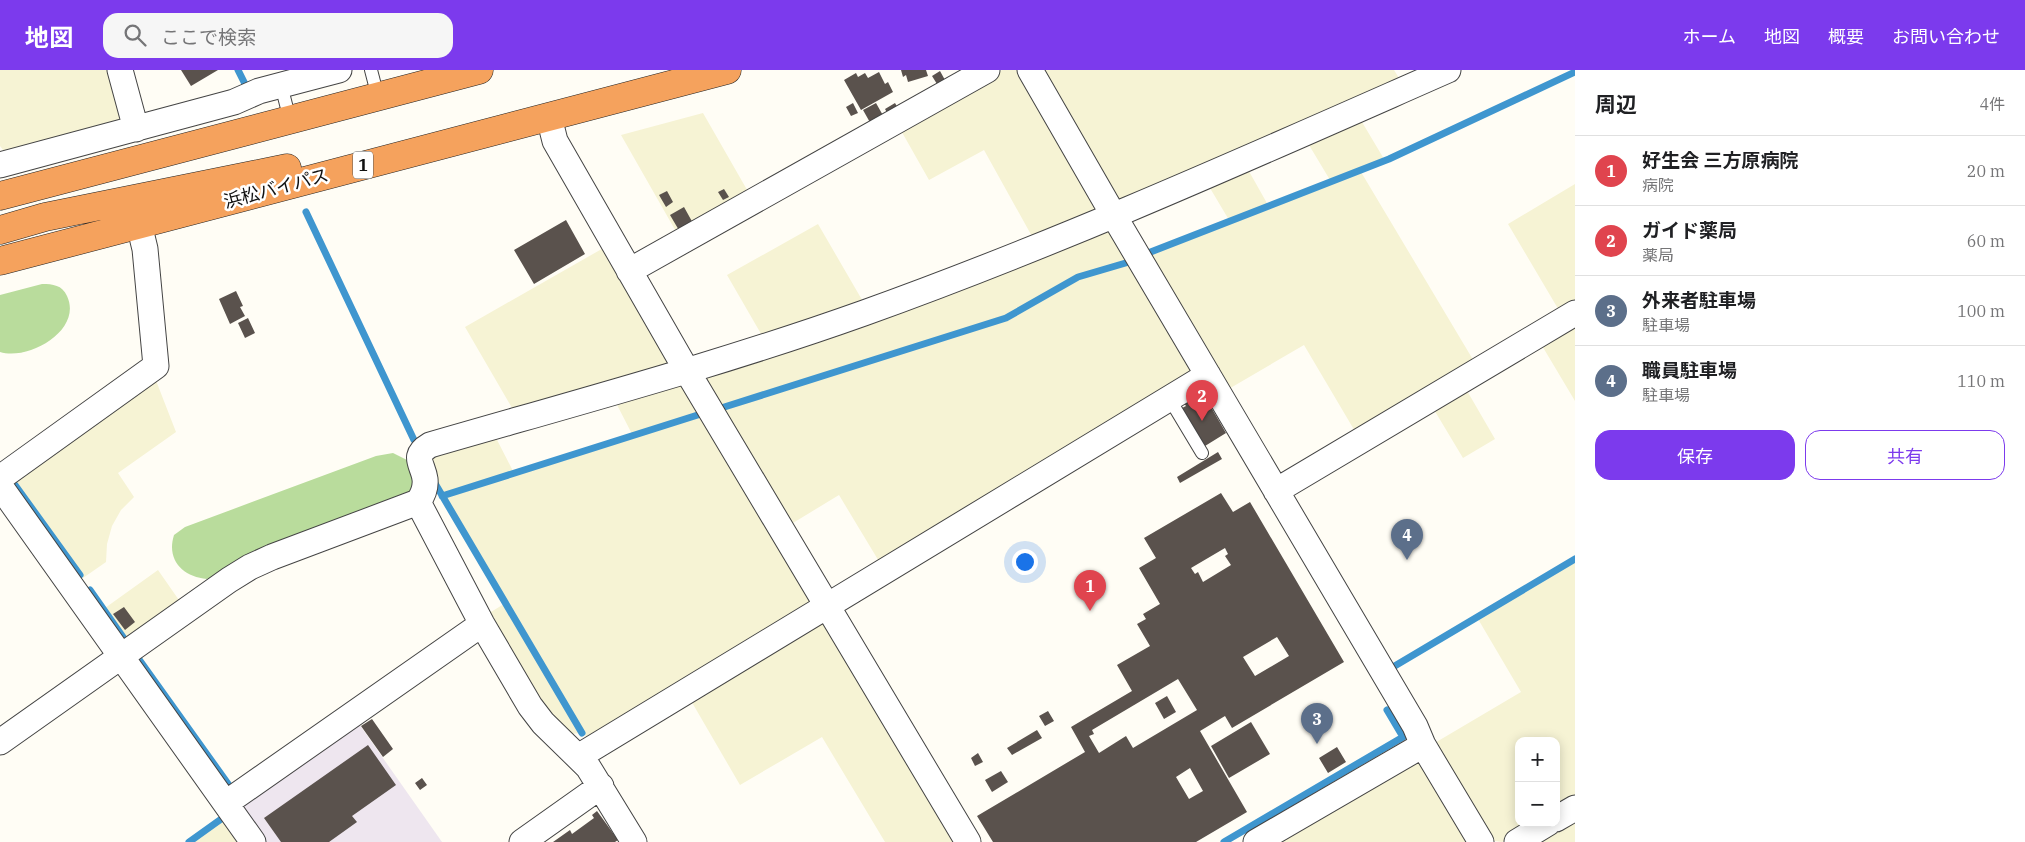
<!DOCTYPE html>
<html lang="ja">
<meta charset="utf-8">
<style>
body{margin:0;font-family:"IBM Plex Serif","Noto Sans JP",serif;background:#f6f6f6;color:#202124}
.controls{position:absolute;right:15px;bottom:15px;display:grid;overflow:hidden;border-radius:10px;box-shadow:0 2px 12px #0003}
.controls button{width:45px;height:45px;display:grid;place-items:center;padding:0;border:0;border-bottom:1px solid #e0e0e0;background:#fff;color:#202124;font:25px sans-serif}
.you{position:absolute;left:1024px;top:491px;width:18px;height:18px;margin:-12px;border:4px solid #fff;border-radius:50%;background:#1a73e8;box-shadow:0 0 0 8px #1a73e833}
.badge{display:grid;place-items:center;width:32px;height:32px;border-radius:50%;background:#7c3aed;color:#fff;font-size:16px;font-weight:700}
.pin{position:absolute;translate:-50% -41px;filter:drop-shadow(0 1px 2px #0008)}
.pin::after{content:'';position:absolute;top:26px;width:18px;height:15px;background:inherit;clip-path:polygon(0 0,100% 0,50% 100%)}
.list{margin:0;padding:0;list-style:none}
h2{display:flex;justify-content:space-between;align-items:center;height:65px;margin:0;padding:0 20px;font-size:21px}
h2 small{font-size:16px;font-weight:400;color:#757577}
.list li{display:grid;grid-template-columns:32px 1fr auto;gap:15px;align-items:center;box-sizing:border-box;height:70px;padding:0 20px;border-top:1px solid #e0e0e0}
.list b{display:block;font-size:19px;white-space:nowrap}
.list p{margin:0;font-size:16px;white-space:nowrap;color:#757577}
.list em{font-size:16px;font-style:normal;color:#757577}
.actions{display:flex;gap:10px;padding:15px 20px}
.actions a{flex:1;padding:11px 0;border:1px solid #7c3aed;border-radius:15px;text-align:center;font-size:18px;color:#7c3aed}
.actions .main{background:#7c3aed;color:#fff}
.icon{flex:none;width:28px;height:28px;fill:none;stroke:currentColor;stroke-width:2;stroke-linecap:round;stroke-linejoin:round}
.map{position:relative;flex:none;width:1575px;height:772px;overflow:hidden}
header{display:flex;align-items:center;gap:30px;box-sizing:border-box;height:70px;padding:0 25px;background:#7c3aed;color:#fff}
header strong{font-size:24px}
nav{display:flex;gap:28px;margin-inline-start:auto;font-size:18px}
.search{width:350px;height:45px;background:#f6f6f6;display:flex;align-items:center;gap:12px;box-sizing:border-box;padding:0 18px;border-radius:15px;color:#757577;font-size:19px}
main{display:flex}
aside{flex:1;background:#fff}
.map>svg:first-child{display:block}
</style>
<header>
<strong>地図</strong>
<div class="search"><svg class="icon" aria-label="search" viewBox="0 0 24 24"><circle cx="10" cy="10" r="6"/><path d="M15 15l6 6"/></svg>ここで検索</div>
<nav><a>ホーム</a><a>地図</a><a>概要</a><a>お問い合わせ</a></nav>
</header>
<main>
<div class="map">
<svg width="1575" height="772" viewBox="0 0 1575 772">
<rect width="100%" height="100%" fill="#fffdf5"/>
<!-- industrial -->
<path fill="#eee6ef" d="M359 654 442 772H264L240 738Z"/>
<!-- farmland -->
<path fill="#f6f3d4" d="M0 0H111L124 48 4 81 0 76Z
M1002 0H1020L1097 135 1094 147 1034 170 984 80 929 110 899 57Z
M1041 0H1394L1402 13 1127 133 1114 129Z
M703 43 750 125 678 165 621 65Z
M1359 47 1384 89 1330 110 1306 70Z
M1246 96 1268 135 1229 150 1207 113Z
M1361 102 1475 293 1356 363 1304 275 1227 320 1147 185Z
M1575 114V233L1560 242 1508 154Z
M818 154 865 235 764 269 727 205Z
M1101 159 1114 164 1130 191 1077 205 1005 246 717 337 702 313 706 302Z
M607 176 671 289 667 299 515 343 465 257Z
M1131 194 1195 302 880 493 839 425 788 456 719 341 1007 249 1079 208Z
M1575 254V331L1541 274Z
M155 308 176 362 118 403 134 427 121 440 112 456 107 474 106 492 83 508 13 410Z
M675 312 688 317 703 342 632 364 614 329Z
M1466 319 1495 369 1463 388 1433 338Z
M705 345 816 532 588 670 445 427Z
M494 364 513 401 443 424 427 393 432 382Z
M1575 491V729L1556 740V671H1519V753H1534L1502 772 1488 770 1433 674 1521 622 1478 549Z
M158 500 181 533 128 570 105 538Z
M504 534 580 663 564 665 543 643 486 545Z
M818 552 830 555 959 772H885L822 667 740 715 690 629Z
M1414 690 1426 694 1472 772H1274Z
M1575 746V772H1531Z
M225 748 242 772H192Z"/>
<!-- forest -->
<path fill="#b9dc9c" d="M42 214C53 214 62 215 67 226 83 260 29 291 0 282V225Z
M393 383 409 391 415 409 409 423 207 509C183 507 166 490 174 465L185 457 376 386Z"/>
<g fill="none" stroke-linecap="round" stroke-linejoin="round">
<!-- stream -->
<path stroke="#3f96cf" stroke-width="7" d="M238 0 248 20
M306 142 414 370
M1148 183 1389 89 1575 2
M718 339 1006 248 1078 207 1129 192
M433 410 582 663
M15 415 80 505
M442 426 704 343
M90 520 125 570
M138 588 231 718
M1393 597 1575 489
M189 772 224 747
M1224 772 1403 667 1387 640"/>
</g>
<!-- building -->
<path fill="#5a524d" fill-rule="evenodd" d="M181 0H218L191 16Z
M901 0H926L928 6 908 12 906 5 903 7Z
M940 1 945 10 937 14 932 6Z
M879 2 885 14 888 12 893 22 861 40 844 10 856 3 858 7 865 3 868 8Z
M853 33 858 43 851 46 846 37Z
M876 33 885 49 872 56 863 40Z
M895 33 899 40 889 46 885 39Z
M724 119 729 127 723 130 718 122Z
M667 121 673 132 666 137 659 125Z
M684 137 694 155 680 162 670 145Z
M566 150 585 184 534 214 514 180Z
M236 221 243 236 240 237 245 246 230 254 219 229Z
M248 248 255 263 245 268 238 253Z
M1197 324 1199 328 1204 325 1226 363 1205 376 1178 340 1186 336 1183 332Z
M1218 382 1222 389 1180 413 1177 407Z
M1221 423 1233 442 1250 432 1344 592 1232 658 1225 646 1200 661 1247 742 1196 772H993L977 746 1085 682 1071 657 1132 621 1117 595 1150 576 1137 554 1146 549 1143 544 1160 534 1139 498 1156 488 1144 468ZM1225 478 1228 484 1225 486 1231 495 1203 512 1198 502 1195 504 1191 498ZM1277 567 1289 586 1255 606 1243 587ZM1178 609 1197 640 1133 678 1126 666 1099 683 1089 666 1094 664 1092 660ZM1190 698 1203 721 1189 729 1176 707Z
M124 537 135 552 125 560 113 544Z
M1167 626 1176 642 1164 649 1155 633Z
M1048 641 1054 651 1045 656 1039 646Z
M372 649 393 679 383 687 361 656Z
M1251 652 1270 684 1229 708 1211 676Z
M1037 660 1042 668 1012 685 1007 678Z
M368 675 396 715 352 746 357 752 329 772H281L264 748Z
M1337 677 1346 692 1328 703 1319 688Z
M978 683 983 692 975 696 971 688Z
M1001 701 1008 712 992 722 985 710Z
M422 708 427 715 420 720 415 713Z
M597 741 618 770 615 772H553L570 760 572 764 594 748 592 745Z"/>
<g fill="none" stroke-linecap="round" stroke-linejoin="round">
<defs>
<path id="lane" d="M371 0 378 27
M281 15 290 50
M1169 328 1202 383"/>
<path id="street" d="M120 0 136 59
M1030 0 1114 146 1415 656 1423 675 1256 772
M549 47 555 71 687 301 968 772
M0 95 152 54 234 32 259 21 339 0
M629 201 987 0
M0 408 156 296 145 179 139 154
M0 416 253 772
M1276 421 1575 243
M418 432 482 554 530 636 543 653 588 697 634 772
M0 672 229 510 250 497 272 487 418 432C423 425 426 418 425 409 423 394 411 386 430 375 575 333 721 294 864 243 1062 172 1255 85 1448 0
M1423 675 1481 772
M578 687 1208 305
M226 733 482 554
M1556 749 1575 738
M522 772 601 716
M1517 772 1548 753"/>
<path id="highway" d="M0 126 479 0
M0 160 45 147 287 98
M0 191 727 0"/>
</defs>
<!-- lane casing -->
<use href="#lane" stroke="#444" stroke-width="14"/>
<!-- street casing -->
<use href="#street" stroke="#444" stroke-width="27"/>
<!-- highway casing -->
<use href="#highway" stroke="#222" stroke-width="29"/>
<!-- lane -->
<use href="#lane" stroke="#fff" stroke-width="12"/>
<!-- street -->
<use href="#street" stroke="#fff" stroke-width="25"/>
<!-- highway -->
<use href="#highway" stroke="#f5a25d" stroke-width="28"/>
</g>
<g text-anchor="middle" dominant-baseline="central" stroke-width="5" stroke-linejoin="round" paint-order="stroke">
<!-- shield labels -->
<rect fill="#fff" stroke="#585858" stroke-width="1" x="353" y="81.5" width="20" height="27" rx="4"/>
<g font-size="16" font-weight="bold" fill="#111">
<text x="363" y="95">1</text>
</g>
<!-- street labels -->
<g font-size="18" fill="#111" stroke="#fff">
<text transform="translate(276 118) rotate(-15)">浜松バイパス</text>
</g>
</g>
</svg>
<div class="controls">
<button>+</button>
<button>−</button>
</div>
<div class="you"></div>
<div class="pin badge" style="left:1090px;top:541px;background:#e0444e">1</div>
<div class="pin badge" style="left:1202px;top:351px;background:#e0444e">2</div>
<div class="pin badge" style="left:1317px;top:674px;background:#5c6f8a">3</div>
<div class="pin badge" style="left:1407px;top:490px;background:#5c6f8a">4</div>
</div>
<aside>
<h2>周辺<small>4件</small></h2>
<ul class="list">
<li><span class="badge" style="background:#e0444e">1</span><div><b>好生会 三方原病院</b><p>病院</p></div><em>20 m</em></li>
<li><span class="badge" style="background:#e0444e">2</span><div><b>ガイド薬局</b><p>薬局</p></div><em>60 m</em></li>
<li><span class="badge" style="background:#5c6f8a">3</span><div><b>外来者駐車場</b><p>駐車場</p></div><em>100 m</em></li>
<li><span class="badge" style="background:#5c6f8a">4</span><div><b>職員駐車場</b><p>駐車場</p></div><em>110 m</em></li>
</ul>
<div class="actions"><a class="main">保存</a><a>共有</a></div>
</aside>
</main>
